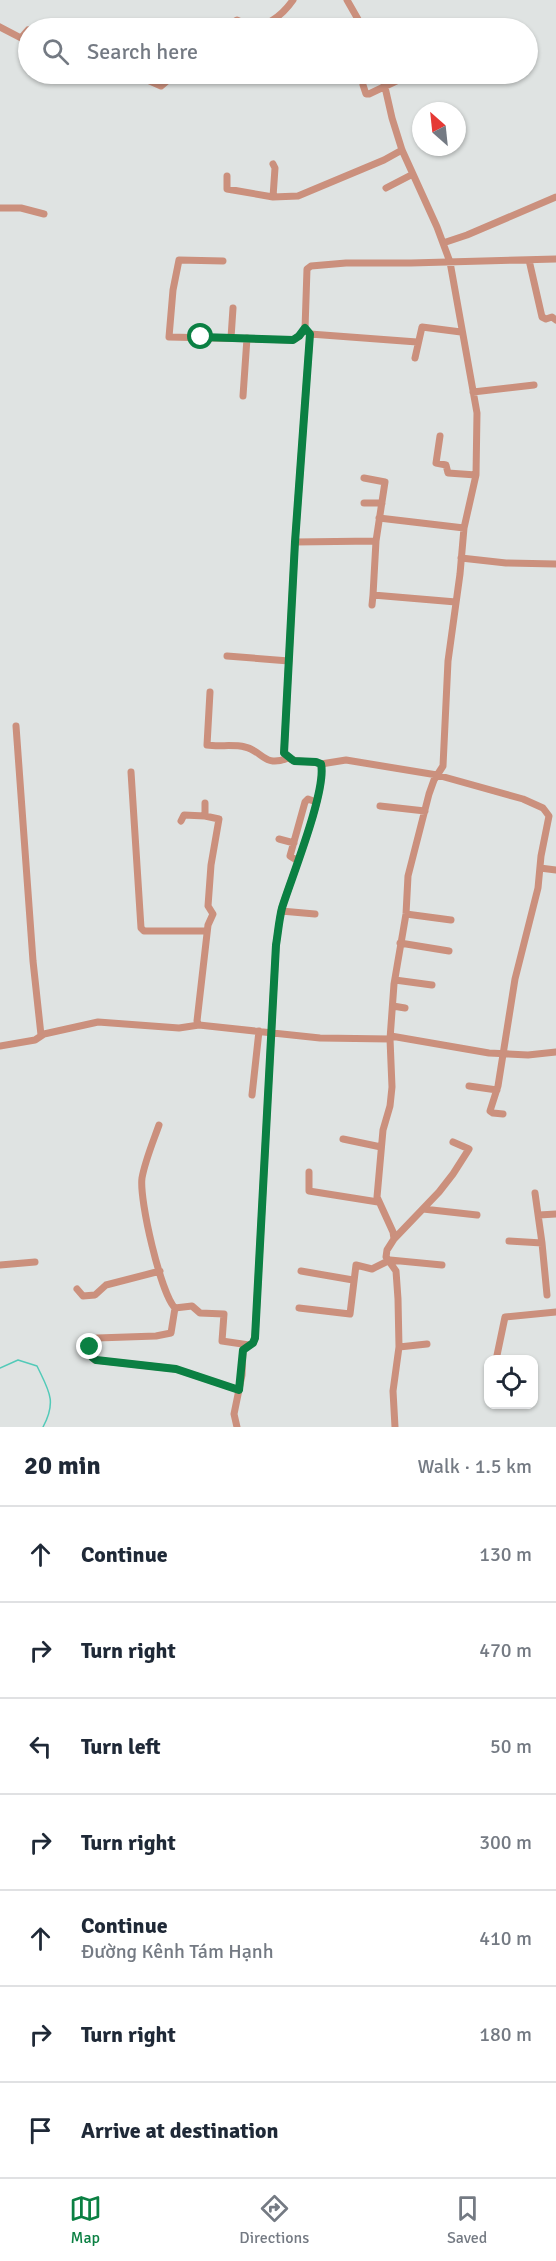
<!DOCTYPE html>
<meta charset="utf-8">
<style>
body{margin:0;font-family:Signika,sans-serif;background:#f6f6f7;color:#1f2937}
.controls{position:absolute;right:18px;bottom:18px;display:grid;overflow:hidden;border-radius:12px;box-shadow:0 2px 4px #0004}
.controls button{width:54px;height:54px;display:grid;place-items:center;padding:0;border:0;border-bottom:2px solid #e0e1e3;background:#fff;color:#1f2937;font:30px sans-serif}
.compass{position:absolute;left:412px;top:102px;width:54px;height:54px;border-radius:50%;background:#fff;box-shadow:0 2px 4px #0004;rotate:333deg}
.stop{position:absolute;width:18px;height:18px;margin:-14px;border:4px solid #0b8043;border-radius:50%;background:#fff}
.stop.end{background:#0b8043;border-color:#fff;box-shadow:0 2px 6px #0008}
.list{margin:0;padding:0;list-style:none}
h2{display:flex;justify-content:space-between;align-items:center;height:78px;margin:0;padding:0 24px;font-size:26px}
h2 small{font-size:20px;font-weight:400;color:#747a83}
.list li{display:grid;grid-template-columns:39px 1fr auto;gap:18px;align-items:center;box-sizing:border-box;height:96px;padding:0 24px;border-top:2px solid #e0e1e3}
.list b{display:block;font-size:22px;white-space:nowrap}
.list p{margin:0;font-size:20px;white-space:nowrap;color:#747a83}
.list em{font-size:20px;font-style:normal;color:#747a83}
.icon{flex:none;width:33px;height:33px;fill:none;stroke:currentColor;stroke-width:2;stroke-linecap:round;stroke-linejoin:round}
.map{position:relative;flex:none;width:556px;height:1427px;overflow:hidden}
.search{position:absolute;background:#fff;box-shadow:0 2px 4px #0004;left:18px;right:18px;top:18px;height:66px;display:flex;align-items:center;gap:15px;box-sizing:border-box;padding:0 21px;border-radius:33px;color:#747a83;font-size:22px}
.sheet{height:750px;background:#fff}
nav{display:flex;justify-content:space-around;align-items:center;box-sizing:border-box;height:84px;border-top:2px solid #e0e1e3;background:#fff;font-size:16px;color:#747a83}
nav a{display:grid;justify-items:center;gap:3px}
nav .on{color:#0b8043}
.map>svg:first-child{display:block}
</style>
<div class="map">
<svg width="556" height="1427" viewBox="0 0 556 1427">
<rect width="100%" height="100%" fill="#dfe3e2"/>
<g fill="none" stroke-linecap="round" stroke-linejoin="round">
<!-- stream -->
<path stroke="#52cab8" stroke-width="1.5" d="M0 1368 18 1360 37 1366C49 1391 57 1401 43 1427"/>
<!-- minor -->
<path stroke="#cb907d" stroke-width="7" d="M347 0 363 28
M0 27 21 38 28 30
M201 28 204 26 225 27 237 20C240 21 243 24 246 25 264 32 284 13 293 0
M134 74 161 86 175 74
M382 74 392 118 402 150 437 227 450 262 477 413 476 475 464 528 460 574 448 661 443 766 434 780 429 794 408 876 406 914 394 984 390 1039 392 1087 390 1106 383 1130 377 1197 393 1232 394 1239 387 1250 386 1257 396 1271 398 1299 399 1347 393 1391 395 1427
M452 74 474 80 501 75
M363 85 366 94H369L411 74
M273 164 275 168 273 197
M227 176V189L273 197 298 196 384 160 402 150
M386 188 413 174
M0 208H21L44 214
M443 243 467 235 556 197
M529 260 542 317 546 319 552 317 556 320
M223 261 179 260 173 290 169 337 293 340 299 336 305 329
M310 334 417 342
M231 338 233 308
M415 358 422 327 461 332
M473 392 534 385
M243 396 247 338
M440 436 436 463 446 465 448 473 476 475
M364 478 385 482 376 541 373 595
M364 503H382
M379 518 464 528
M295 542 376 541
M461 558 506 563 556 564
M372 605 373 595 456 602
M227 656 289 661
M210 692 207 745C219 747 233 744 245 747 263 751 264 768 288 758 298 764 310 759 321 764 327 791 291 878 282 908 279 920 278 933 276 945L255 1338 253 1343 243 1350 242 1375 234 1414 237 1427
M16 726 33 961 41 1035
M288 758 284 753 295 542 310 334 305 329 307 269 311 266 346 263H411L556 259
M321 764 346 760 437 775 523 799 543 808 549 816 541 856 538 888 515 979 498 1086 490 1111 493 1113 503 1114
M131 772 141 928 144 931H207
M205 803V816L219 819 211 865 208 906 213 914 208 925 197 1021 199 1025 320 1038 390 1039
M380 806 425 811
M181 821 184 815 205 816
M279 839 294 843
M298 861 290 856 305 802 308 799 316 802
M540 868 556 870
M281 911 315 914
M406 914 451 920
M400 943 449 951
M395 980 432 985
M393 1006 405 1008
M391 1036 489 1053 528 1055 556 1052
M0 1046 35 1040 44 1034 98 1022 179 1028 199 1025
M469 1086 497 1090
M252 1095 259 1031
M159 1125C153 1142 145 1161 142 1178 139 1200 161 1294 175 1308L192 1306 200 1313 224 1314 222 1341 249 1345
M343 1139 381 1147
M309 1172V1191L378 1202
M535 1193 542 1243
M423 1209 477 1215
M539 1215 556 1214
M394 1239 439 1192 453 1174 469 1149 453 1142
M509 1241 542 1243 547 1295
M0 1265 35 1262
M301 1271 353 1280
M77 1289 83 1296 95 1295 106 1285 160 1271
M175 1308 171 1333 156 1336 97 1338 91 1342 92 1357 95 1360 176 1369 239 1390
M299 1308 350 1314 356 1265 372 1269 390 1260 442 1265
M399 1347 427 1344
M496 1360 505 1317 556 1312"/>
</g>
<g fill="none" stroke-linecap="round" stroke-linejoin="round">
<!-- route -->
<path stroke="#0b8043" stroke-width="8" d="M90 1347 92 1357 96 1360 176 1369 239 1390 243 1350 253 1343 255 1338 276 945C278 933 279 920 282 908 291 879 327 790 321 764L316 762 294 761 284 753 295 542 310 334 305 328 299 336 293 340 201 337"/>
</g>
</svg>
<div class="controls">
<button><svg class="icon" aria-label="locate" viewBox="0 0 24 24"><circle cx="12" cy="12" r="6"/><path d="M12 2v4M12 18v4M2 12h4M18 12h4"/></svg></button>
</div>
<svg class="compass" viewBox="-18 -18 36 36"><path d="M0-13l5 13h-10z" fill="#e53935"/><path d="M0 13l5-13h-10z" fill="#747a83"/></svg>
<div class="stop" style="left:201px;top:337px"></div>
<div class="stop end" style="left:90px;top:1347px"></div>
<div class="search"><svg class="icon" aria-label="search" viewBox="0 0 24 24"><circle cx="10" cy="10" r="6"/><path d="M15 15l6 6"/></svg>Search here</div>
</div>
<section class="sheet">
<h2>20 min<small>Walk · 1.5 km</small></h2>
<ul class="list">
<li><svg class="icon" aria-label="ahead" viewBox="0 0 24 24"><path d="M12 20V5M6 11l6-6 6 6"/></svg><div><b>Continue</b></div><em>130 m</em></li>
<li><svg class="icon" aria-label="right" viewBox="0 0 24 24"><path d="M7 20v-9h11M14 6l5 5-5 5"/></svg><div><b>Turn right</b></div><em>470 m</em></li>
<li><svg class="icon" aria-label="left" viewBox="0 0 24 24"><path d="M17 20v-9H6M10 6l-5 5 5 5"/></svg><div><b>Turn left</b></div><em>50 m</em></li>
<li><svg class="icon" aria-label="right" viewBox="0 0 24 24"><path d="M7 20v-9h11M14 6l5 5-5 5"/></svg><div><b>Turn right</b></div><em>300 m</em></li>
<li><svg class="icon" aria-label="ahead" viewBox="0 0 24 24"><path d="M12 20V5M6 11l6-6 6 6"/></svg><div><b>Continue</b><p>Đường Kênh Tám Hạnh</p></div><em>410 m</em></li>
<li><svg class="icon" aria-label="right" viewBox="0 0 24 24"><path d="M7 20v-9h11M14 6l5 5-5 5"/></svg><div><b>Turn right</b></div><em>180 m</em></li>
<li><svg class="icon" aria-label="arrive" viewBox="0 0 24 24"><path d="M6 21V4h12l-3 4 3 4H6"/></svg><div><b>Arrive at destination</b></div></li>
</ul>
</section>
<nav>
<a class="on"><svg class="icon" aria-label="map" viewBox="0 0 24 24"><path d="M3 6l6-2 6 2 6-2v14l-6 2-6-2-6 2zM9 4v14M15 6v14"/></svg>Map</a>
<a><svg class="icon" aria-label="directions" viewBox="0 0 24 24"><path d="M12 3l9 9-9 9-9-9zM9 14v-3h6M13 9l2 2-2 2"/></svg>Directions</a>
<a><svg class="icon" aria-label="saved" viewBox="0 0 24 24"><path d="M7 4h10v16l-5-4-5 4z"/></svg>Saved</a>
</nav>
